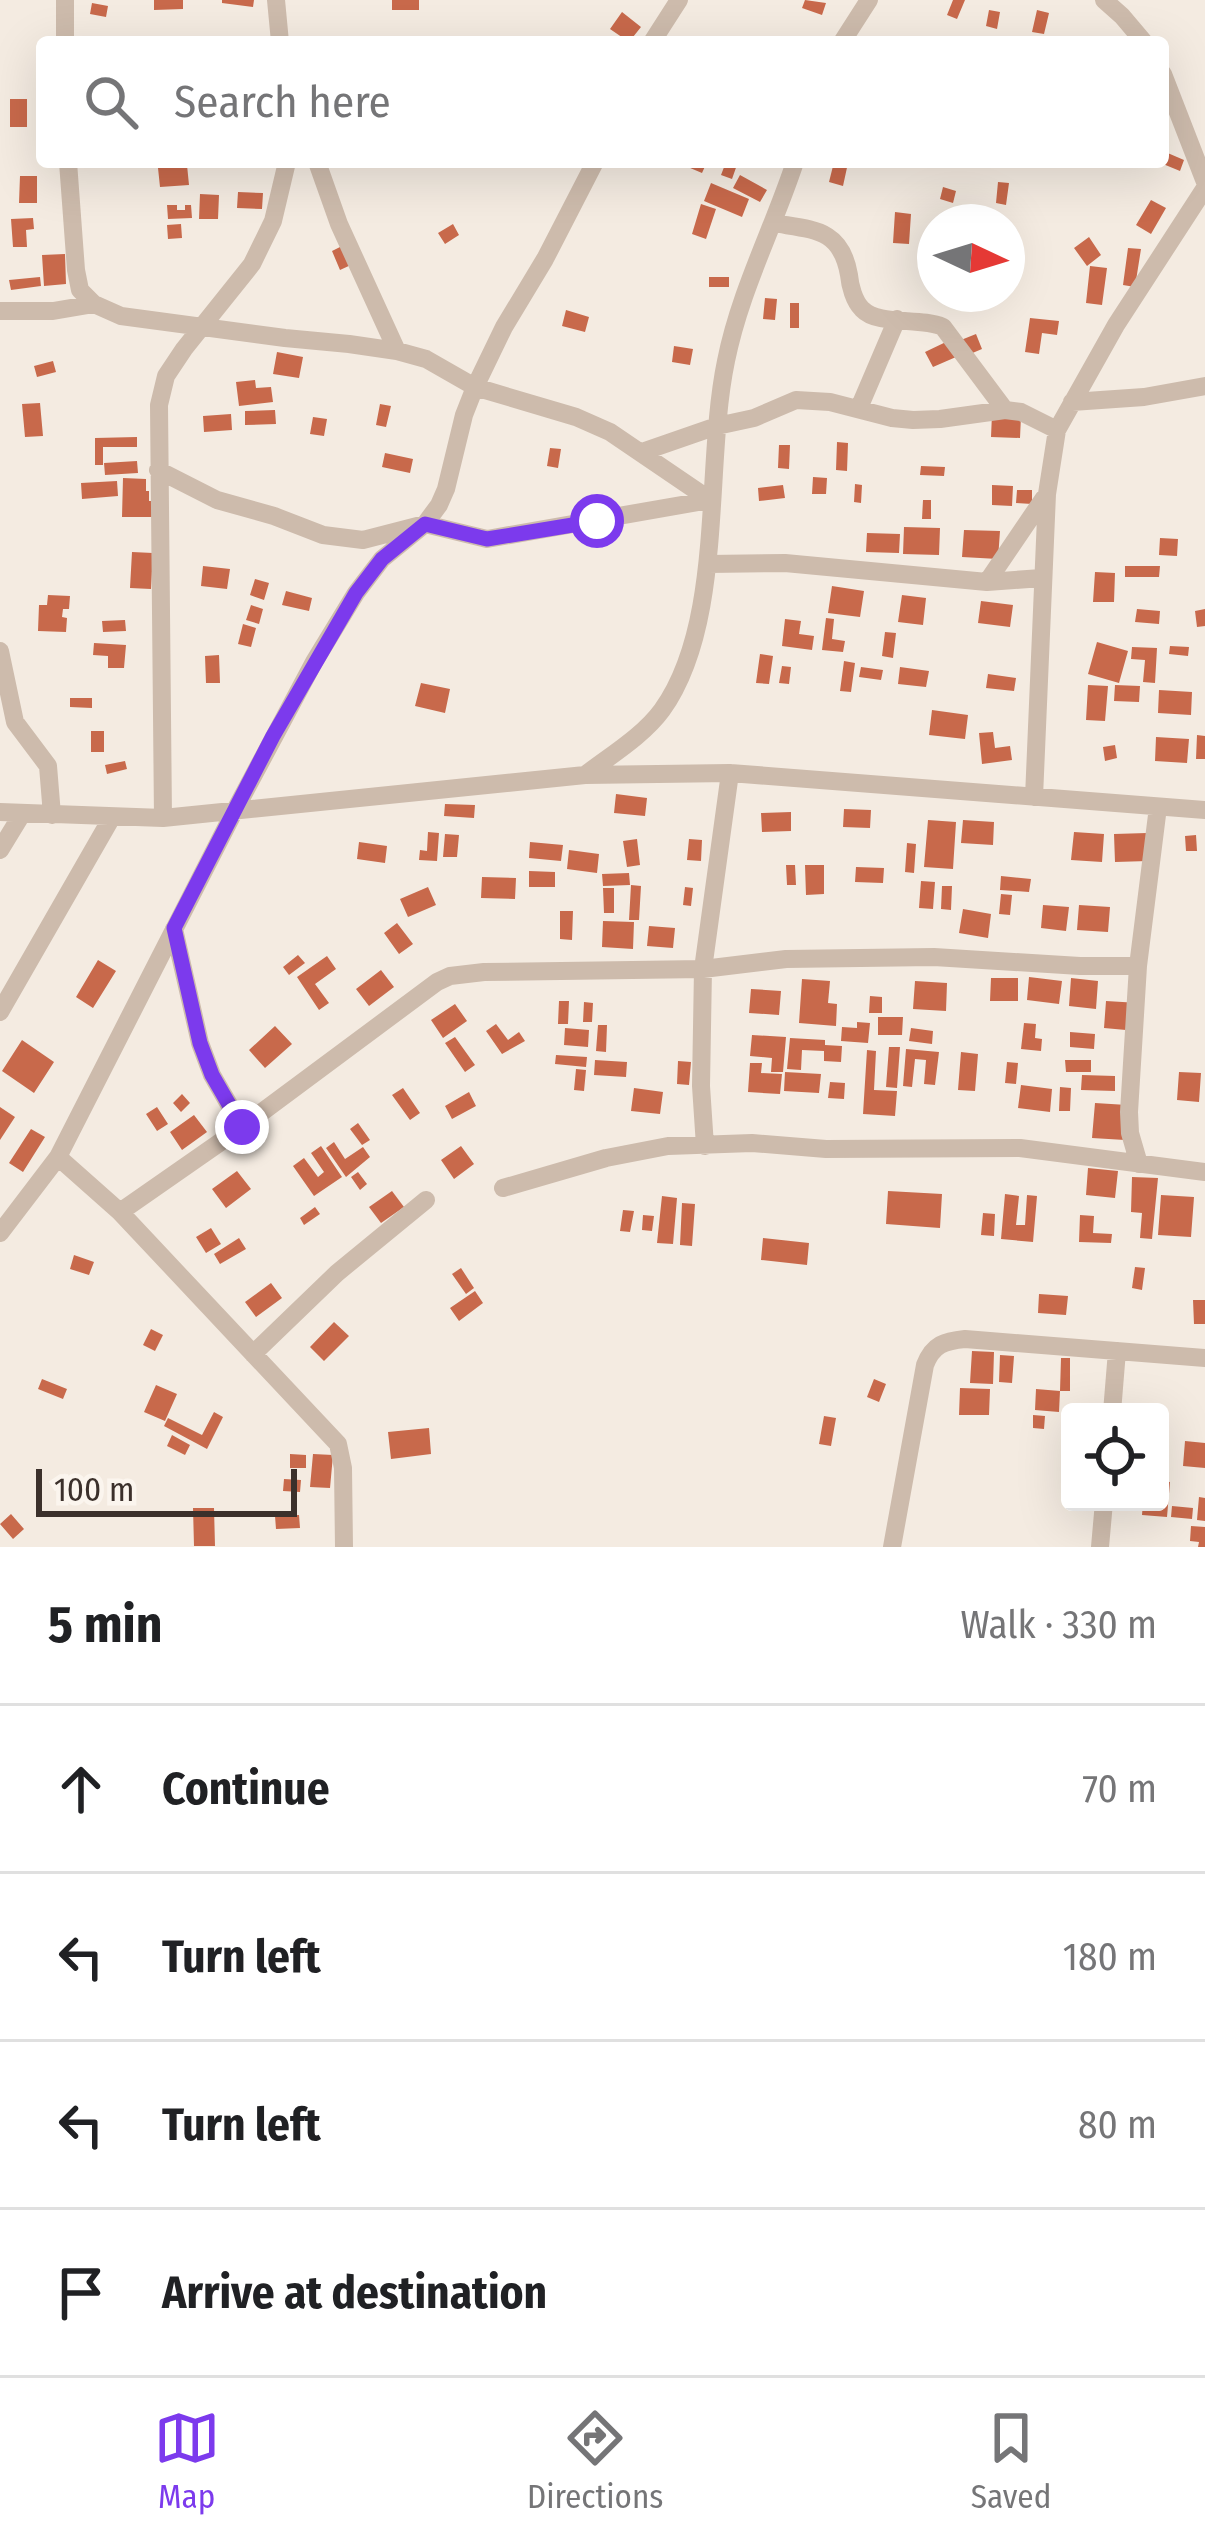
<!DOCTYPE html>
<meta charset="utf-8">
<style>
body{margin:0;font-family:"Fira Sans Condensed",sans-serif;background:#f6f6f6;color:#202124}
.controls{position:absolute;right:36px;bottom:36px;display:grid;overflow:hidden;border-radius:12px;box-shadow:0 12px 48px #0002}
.controls button{width:108px;height:108px;display:grid;place-items:center;padding:0;border:0;border-bottom:3px solid #e0e0e0;background:#fff;color:#202124;font:60px sans-serif}
.compass{position:absolute;left:917px;top:204px;width:108px;height:108px;border-radius:50%;background:#fff;box-shadow:0 12px 48px #0002;rotate:94deg}
.scale{position:absolute;left:36px;bottom:30px;width:261px;box-sizing:border-box;padding-left:12px;border:6px solid #3b302b;border-top:0;font-size:33px;line-height:42px;white-space:nowrap;color:#3b302b;-webkit-text-stroke:9px #fbf5ee;paint-order:stroke}
.stop{position:absolute;width:36px;height:36px;margin:-27px;border:9px solid #7c3aed;border-radius:50%;background:#fff}
.stop.end{background:#7c3aed;border-color:#fff;box-shadow:0 3px 12px #0008}
.list{margin:0;padding:0;list-style:none}
h2{display:flex;justify-content:space-between;align-items:center;height:156px;margin:0;padding:0 48px;font-size:51px}
h2 small{font-size:39px;font-weight:400;color:#757577}
.list li{display:grid;grid-template-columns:78px 1fr auto;gap:36px;align-items:center;box-sizing:border-box;height:168px;padding:0 48px;border-top:3px solid #e0e0e0}
.list b{display:block;font-size:45px;white-space:nowrap}
.list em{font-size:39px;font-style:normal;color:#757577}
.icon{flex:none;width:66px;height:66px;fill:none;stroke:currentColor;stroke-width:2;stroke-linecap:round;stroke-linejoin:round}
.map{position:relative;flex:none;width:1205px;height:1547px;overflow:hidden}
.search{position:absolute;background:#fff;box-shadow:0 12px 48px #0002;left:36px;right:36px;top:36px;height:132px;display:flex;align-items:center;gap:30px;box-sizing:border-box;padding:0 42px;border-radius:12px;color:#757577;font-size:45px}
.sheet{height:828px;background:#fff}
nav{display:flex;justify-content:space-around;align-items:center;box-sizing:border-box;height:168px;border-top:3px solid #e0e0e0;background:#fff;font-size:33px;color:#757577}
nav a{display:grid;justify-items:center;gap:6px}
nav .on{color:#7c3aed}
.map>svg:first-child{display:block}
</style>
<div class="map">
<svg width="1205" height="1547" viewBox="0 0 1205 1547">
<rect width="100%" height="100%" fill="#f4ebe1"/>
<!-- building -->
<path fill="#c8694b" d="M154 0H183V9L154 10Z
M222 0H254L253 7 222 3Z
M392 0H419V10H392Z
M805 0 826 3 822 15 802 8Z
M953 0H965L957 19 947 15Z
M92 3 108 6 106 17 90 14Z
M989 10 1000 12 997 29 986 26Z
M1037 10 1049 13 1044 34 1032 32Z
M622 12 641 27 629 42 610 29Z
M10 99H27V127H10Z
M1163 151 1184 160 1180 171 1163 164Z
M676 162H707L702 173Z
M726 162H738L732 179 721 175Z
M834 162 848 163 843 186 829 182Z
M187 165 189 185 160 187 158 168Z
M740 175 767 190 760 202 733 188Z
M20 176H37V203H19Z
M998 182 1009 183 1006 205 996 203Z
M711 183 749 199 742 217 704 201Z
M943 187 956 191 953 203 940 199Z
M238 192 263 193 262 209 237 208Z
M200 194 219 195 218 219H199Z
M1151 200 1166 208 1151 234 1136 225Z
M701 204 716 209 706 239 692 234Z
M167 205H177V210H185V205H191L192 218 168 219Z
M895 212 911 214 909 244 893 243Z
M33 218 34 229 26 230 27 247H13L11 219Z
M181 224 182 238 168 239 167 225Z
M453 224 459 235 445 244 438 233Z
M924 234H935V248L925 249Z
M1089 237 1101 255 1087 266 1074 248Z
M344 245 353 264 340 270 332 251Z
M1128 248 1141 249 1135 287 1123 285Z
M65 254 66 284 44 286 42 255Z
M1090 266 1107 268 1102 305 1086 303Z
M40 277 41 286 11 290 9 280Z
M709 277H729V287H709Z
M765 298 777 299 775 320 763 319Z
M790 303H799V328H790Z
M566 310 589 317 585 332 562 326Z
M1030 318 1059 321 1057 335 1042 333 1039 354 1025 352Z
M976 334 982 349 963 357 956 342Z
M948 341 956 357 933 367 925 352Z
M674 346 693 349 690 365 672 362Z
M277 352 303 357 299 378 273 374Z
M53 361 56 372 37 377 34 366Z
M255 380 256 388 271 387 273 402 239 406 236 382Z
M40 403 43 436 25 437 22 404Z
M380 404 391 406 386 427 376 425Z
M275 410 276 424 245 425V411Z
M231 414 232 430 204 432 203 416Z
M992 414 1021 416 1020 438 991 437Z
M313 417 327 419 324 436 310 434Z
M137 437V447H103V465H95V438Z
M837 442 848 443 847 471 836 470Z
M779 445H790L789 469 778 468Z
M550 448 561 449 558 468 547 466Z
M385 453 413 459 410 473 382 467Z
M137 461 138 473 105 475 104 463Z
M921 466 945 467 944 476 920 475Z
M813 477 827 478 826 494H812Z
M123 478 146 479V491H149V501H152V517H122Z
M117 481 118 496 82 499 81 483Z
M855 484 862 485 861 503 854 502Z
M783 485 785 498 759 501 758 488Z
M992 485 1013 486 1012 506 992 505Z
M1017 490H1032V504L1016 503Z
M923 500H931V519H922Z
M904 527 940 528 939 555 903 554Z
M964 530 1000 531 998 559 962 557Z
M867 533 900 534 899 553 866 552Z
M1160 538 1178 539 1177 556 1159 555Z
M132 552 153 553 151 589 130 588Z
M203 566 230 569 227 589 201 586Z
M1125 566H1160L1159 577H1125Z
M1095 572 1115 573 1114 602H1093Z
M255 579 269 583 264 600 250 595Z
M832 586 864 591 860 617 828 613Z
M286 591 312 598 309 611 282 605Z
M48 595 70 596 69 609H63L62 617 67 618 66 632 38 631 39 605H47Z
M902 595 926 598 923 625 898 622Z
M981 601 1013 605 1010 627 978 623Z
M251 605 263 609 259 624 246 620Z
M1137 609 1160 611 1159 624 1135 622Z
M1205 609V626L1197 627 1195 611Z
M826 618 834 619 832 639 845 641 843 652 822 650Z
M785 619 801 621 799 634 814 636 812 650 782 646Z
M125 620 126 631 103 632 102 621Z
M243 624 256 628 251 647 238 644Z
M885 632 896 633 893 658 882 656Z
M1097 642 1128 651 1119 683 1088 674Z
M94 643 126 645 124 668H108V656L93 655Z
M1170 646 1189 647 1188 656 1169 654Z
M1132 647 1157 648 1155 683 1143 682 1145 660 1131 659Z
M760 654 773 656 769 684 756 683Z
M219 655 220 683H206L205 656Z
M844 661 855 663 851 692 840 691Z
M782 666 791 667 789 684 779 683Z
M861 667 883 670 881 680 859 677Z
M900 667 929 671 926 687 898 684Z
M988 674 1016 678 1014 691 986 688Z
M421 683 450 689 445 713 415 706Z
M1088 685 1108 686 1105 721 1086 720Z
M1115 685 1140 686 1139 702 1114 701Z
M1159 690 1192 692 1191 715 1158 713Z
M70 698H92V708L70 707Z
M932 710 968 715 965 739 929 735Z
M91 731H104V752H91Z
M993 732 995 748 1010 746 1012 760 982 764 979 733Z
M1197 735 1205 736V759H1196Z
M1156 737 1189 739 1187 763 1155 761Z
M1115 745 1117 758 1105 761 1103 747Z
M125 761 127 769 107 774 105 765Z
M616 794 647 798 645 816 614 813Z
M445 804 475 805 474 818 444 816Z
M844 809 871 810 870 828 843 827Z
M791 812V831L762 832 761 813Z
M928 820 956 822 953 869 924 867Z
M963 820 994 822 993 845 961 843Z
M428 832 439 833 437 861 419 860 420 850 427 851Z
M1074 832 1104 834 1102 862 1071 860Z
M1147 833 1148 861 1115 862 1114 834Z
M445 834 459 835 457 857H443Z
M1196 835 1197 851H1186L1185 836Z
M637 839 640 865 627 867 623 841Z
M689 839 702 840 701 861 687 860Z
M359 842 387 846 385 863 357 859Z
M530 842 563 845 561 861 529 858Z
M907 843 916 844 914 873 905 872Z
M569 850 599 854 597 873 567 869Z
M786 865H795L796 885H787Z
M805 865H824V894L806 895Z
M856 867 884 868 883 883 855 882Z
M529 871 555 872V887H529Z
M629 873 630 885 603 886 602 874Z
M1001 876 1031 879 1029 892 1000 890Z
M482 877 516 878 515 899 481 898Z
M921 881 935 882 933 909 919 908Z
M631 885 641 886 639 920H629Z
M942 886H952L951 910 941 909Z
M428 887 436 905 408 917 400 899Z
M685 887 693 888 691 906 683 905Z
M603 888H614V913H604Z
M1001 894 1012 895 1010 915 999 914Z
M1043 905 1069 907 1066 931 1041 928Z
M1079 905 1110 907 1108 932 1077 930Z
M963 909 991 914 988 938 959 933Z
M560 911H573L572 940 560 939Z
M603 921 634 922 633 949 602 947Z
M397 923 413 944 399 954 384 933Z
M649 926 675 928 673 948 647 946Z
M298 955 305 963 289 975 283 967Z
M327 956 336 969 315 984 329 1003 319 1010 297 977Z
M98 960 116 971 93 1008 76 997Z
M381 970 394 987 369 1006 356 989Z
M1029 977 1062 981 1059 1004 1027 1000Z
M991 978H1018V1001H990Z
M1071 978 1098 981 1096 1009 1069 1006Z
M802 979 830 981 828 1003 837 1004 836 1026 799 1023Z
M915 981 947 983 946 1011 913 1009Z
M751 989 781 991 779 1015 749 1013Z
M870 996 882 997V1013H869Z
M559 1001H569L568 1024H558Z
M1106 1001 1139 1003 1137 1031 1104 1028Z
M584 1002 593 1003 592 1022H583Z
M455 1004 467 1021 443 1038 431 1020Z
M878 1017H903L902 1035H878Z
M857 1022 870 1023 868 1043 841 1041 842 1027 857 1028Z
M1024 1023 1036 1024 1035 1038 1042 1039 1041 1051 1021 1049Z
M496 1024 508 1040 519 1032 525 1041 502 1054 486 1031Z
M598 1025H607L606 1052 596 1051Z
M275 1026 292 1044 265 1068 249 1050Z
M565 1028 589 1030 588 1047 564 1045Z
M911 1028 933 1031 932 1044 909 1041Z
M1070 1032 1095 1034 1094 1049 1070 1047Z
M752 1035 786 1037 783 1072H771L772 1058 750 1056Z
M455 1037 475 1065 465 1072 445 1043Z
M790 1038 825 1040V1045L842 1046 841 1062 824 1061V1051L802 1050 801 1070 787 1069Z
M22 1040 54 1062 34 1093 2 1071Z
M889 1047H900L897 1088 886 1087Z
M906 1049 939 1052 935 1085 924 1084 926 1060 915 1059 912 1087 903 1086Z
M867 1050 876 1051 874 1090 897 1091 895 1116 863 1114Z
M961 1052 978 1054 975 1091 958 1090Z
M556 1055 587 1057 586 1067 555 1064Z
M595 1060 627 1062 626 1077 594 1075Z
M1065 1060H1091V1072H1066Z
M678 1061 691 1062 689 1085 677 1084Z
M1007 1062 1018 1063 1016 1084 1005 1083Z
M750 1063H762L761 1073 782 1074 780 1094 748 1092Z
M576 1069 586 1070 584 1091 574 1090Z
M785 1072 821 1074 819 1093 784 1091Z
M1179 1072 1201 1073 1199 1102 1177 1100Z
M1082 1075 1115 1076V1091L1081 1090Z
M830 1082 845 1083 844 1099 828 1098Z
M1021 1085 1052 1089 1050 1112 1018 1108Z
M1060 1087 1071 1088 1070 1111H1059Z
M403 1088 420 1113 410 1120 392 1095Z
M634 1088 663 1092 660 1114 631 1111Z
M469 1092 476 1106 452 1119 445 1106Z
M182 1094 190 1103 181 1112 173 1103Z
M1095 1103 1127 1105 1125 1140 1092 1138Z
M0 1107 15 1117 0 1140Z
M157 1107 168 1124 157 1131 146 1114Z
M194 1115 207 1132 182 1150 170 1132Z
M358 1123 370 1140 362 1145 350 1129Z
M31 1129 45 1137 23 1172 9 1163Z
M334 1142 345 1159 363 1147 370 1157 346 1177 326 1148Z
M321 1146 342 1177 314 1196 293 1166 304 1158 318 1177 324 1172 311 1153Z
M461 1146 474 1164 454 1179 441 1160Z
M1088 1168 1118 1171 1115 1198 1086 1195Z
M237 1171 251 1189 226 1208 212 1189Z
M358 1172 367 1184 360 1190 351 1177Z
M1132 1177 1158 1178 1152 1239 1140 1238 1142 1213 1131 1212Z
M392 1191 404 1207 381 1223 369 1207Z
M888 1191 942 1194 940 1228 886 1224Z
M1005 1194 1019 1196 1016 1225H1025L1027 1195 1037 1196 1033 1242 1001 1239Z
M1161 1195 1194 1197 1191 1237 1158 1235Z
M662 1196 677 1198 673 1244 657 1243Z
M682 1203 695 1204 692 1246 680 1245Z
M315 1207 320 1214 304 1225 300 1218Z
M623 1210 634 1211 630 1232 620 1231Z
M983 1213 995 1214 994 1236 981 1235Z
M643 1215 654 1216 652 1231 642 1230Z
M1080 1215 1094 1216 1093 1233 1112 1234 1111 1243 1079 1242Z
M211 1228 221 1244 206 1253 196 1237Z
M239 1238 246 1249 220 1264 214 1254Z
M763 1238 809 1243 807 1265 761 1260Z
M74 1255 94 1262 89 1275 70 1269Z
M1135 1267 1145 1268 1142 1290 1132 1288Z
M461 1268 474 1288 466 1294 452 1274Z
M271 1283 282 1298 256 1317 245 1302Z
M475 1291 483 1303 459 1321 450 1308Z
M1039 1294 1068 1296 1066 1315 1038 1313Z
M1193 1300H1205V1324H1194Z
M334 1322 349 1336 324 1361 310 1347Z
M151 1329 163 1335 155 1351 143 1345Z
M972 1351 994 1352 993 1384 970 1383Z
M1000 1355 1014 1356 1012 1383 999 1382Z
M1061 1358H1070V1391H1060Z
M42 1379 67 1389 63 1399 38 1389Z
M874 1379 886 1384 879 1402 867 1397Z
M156 1385 177 1394 165 1421 144 1412Z
M960 1388 990 1389 989 1415H959Z
M1036 1389 1060 1391 1059 1412 1035 1410Z
M214 1412 223 1417 207 1449 164 1426 168 1418 202 1435Z
M1033 1415 1045 1416 1044 1429 1033 1428Z
M824 1416 836 1418 831 1446 819 1444Z
M429 1428 431 1454 391 1459 388 1432Z
M172 1435 190 1445 185 1455 167 1446Z
M1185 1441 1205 1443V1468L1183 1466Z
M290 1454 306 1455V1468H290Z
M313 1454 333 1455 330 1488 310 1487Z
M284 1479 301 1480 300 1492 283 1491Z
M1160 1481 1170 1482 1167 1517 1142 1515 1143 1502H1160Z
M1199 1497 1205 1498V1521L1197 1520Z
M1172 1506 1193 1508 1192 1519 1171 1517Z
M193 1508H214L215 1546H194Z
M11 1514 24 1529 13 1539 0 1524Z
M299 1515 300 1528 276 1529 275 1516Z
M1191 1526 1205 1527V1547H1198L1199 1542 1190 1541Z"/>
<g fill="none" stroke-linecap="round" stroke-linejoin="round">
<!-- minor -->
<path stroke="#cdbbac" stroke-width="18" d="M65 0V42
M276 0 280 42
M1104 0 1122 16 1144 42
M652 42 679 0
M842 42 869 0
M1163 74 1205 182
M68 162 76 270 80 290 94 304 121 316 285 338 349 344 397 351 426 359 475 387 576 417 610 432 710 500
M317 162 339 224 397 351
M773 223C813 230 841 228 849 275 850 286 854 301 862 309 878 326 920 317 943 327L1005 410
M0 311H53L94 304
M1072 402 1144 397 1205 386
M859 408 897 319
M642 452 717 426 754 418 796 400 830 402 892 418 913 420 940 419 1005 410 1021 412 1057 430
M158 470 217 500 274 516 323 535 363 540 425 524 487 539 710 500
M708 564 785 563 987 582 1044 498
M987 582 1042 578
M0 651 15 722 48 766 52 815
M585 775C611 755 643 736 662 710 725 622 704 466 726 361 740 291 773 229 795 162
M1034 797 1047 494 1057 430 1116 325 1205 188
M0 812 163 818 585 775 730 773 1205 810
M163 818 159 405 166 376 184 349 252 264 273 221 287 162
M0 850 22 814
M174 929 200 1043 212 1075 242 1127
M0 1012 112 817
M705 1146 701 1086 703 969 730 773
M58 1157 120 1212 338 1444 343 1468 344 1547
M1139 1164 1130 1133 1129 1112 1138 966 1158 807
M503 1188 606 1158 668 1146 752 1143 826 1149 1020 1148 1205 1172
M120 1212 242 1127 437 982 450 976 484 972 703 969 786 959 934 957 1080 966H1138
M0 1233 58 1157 234 812 314 662 356 593 382 559 425 524 439 505 446 489 464 415 475 387 504 327 545 259 595 162
M253 1354 337 1273 426 1200
M1112 1412 1117 1351
M892 1547 925 1365C933 1344 945 1341 965 1339L1205 1358
M1100 1547 1104 1502"/>
</g>
<g fill="none" stroke-linecap="round" stroke-linejoin="round">
<!-- route -->
<path stroke="#7c3aed" stroke-width="15" d="M242 1127 212 1075 200 1043 174 928 273 736 356 593 382 559 425 524 487 539 597 521"/>
</g>
</svg>
<div class="controls">
<button><svg class="icon" aria-label="locate" viewBox="0 0 24 24"><circle cx="12" cy="12" r="6"/><path d="M12 2v4M12 18v4M2 12h4M18 12h4"/></svg></button>
</div>
<svg class="compass" viewBox="-18 -18 36 36"><path d="M0-13l5 13h-10z" fill="#e53935"/><path d="M0 13l5-13h-10z" fill="#757577"/></svg>
<div class="scale">100 m</div>
<div class="stop" style="left:597px;top:521px"></div>
<div class="stop end" style="left:242px;top:1127px"></div>
<div class="search"><svg class="icon" aria-label="search" viewBox="0 0 24 24"><circle cx="10" cy="10" r="6"/><path d="M15 15l6 6"/></svg>Search here</div>
</div>
<section class="sheet">
<h2>5 min<small>Walk · 330 m</small></h2>
<ul class="list">
<li><svg class="icon" aria-label="ahead" viewBox="0 0 24 24"><path d="M12 20V5M6 11l6-6 6 6"/></svg><div><b>Continue</b></div><em>70 m</em></li>
<li><svg class="icon" aria-label="left" viewBox="0 0 24 24"><path d="M17 20v-9H6M10 6l-5 5 5 5"/></svg><div><b>Turn left</b></div><em>180 m</em></li>
<li><svg class="icon" aria-label="left" viewBox="0 0 24 24"><path d="M17 20v-9H6M10 6l-5 5 5 5"/></svg><div><b>Turn left</b></div><em>80 m</em></li>
<li><svg class="icon" aria-label="arrive" viewBox="0 0 24 24"><path d="M6 21V4h12l-3 4 3 4H6"/></svg><div><b>Arrive at destination</b></div></li>
</ul>
</section>
<nav>
<a class="on"><svg class="icon" aria-label="map" viewBox="0 0 24 24"><path d="M3 6l6-2 6 2 6-2v14l-6 2-6-2-6 2zM9 4v14M15 6v14"/></svg>Map</a>
<a><svg class="icon" aria-label="directions" viewBox="0 0 24 24"><path d="M12 3l9 9-9 9-9-9zM9 14v-3h6M13 9l2 2-2 2"/></svg>Directions</a>
<a><svg class="icon" aria-label="saved" viewBox="0 0 24 24"><path d="M7 4h10v16l-5-4-5 4z"/></svg>Saved</a>
</nav>
